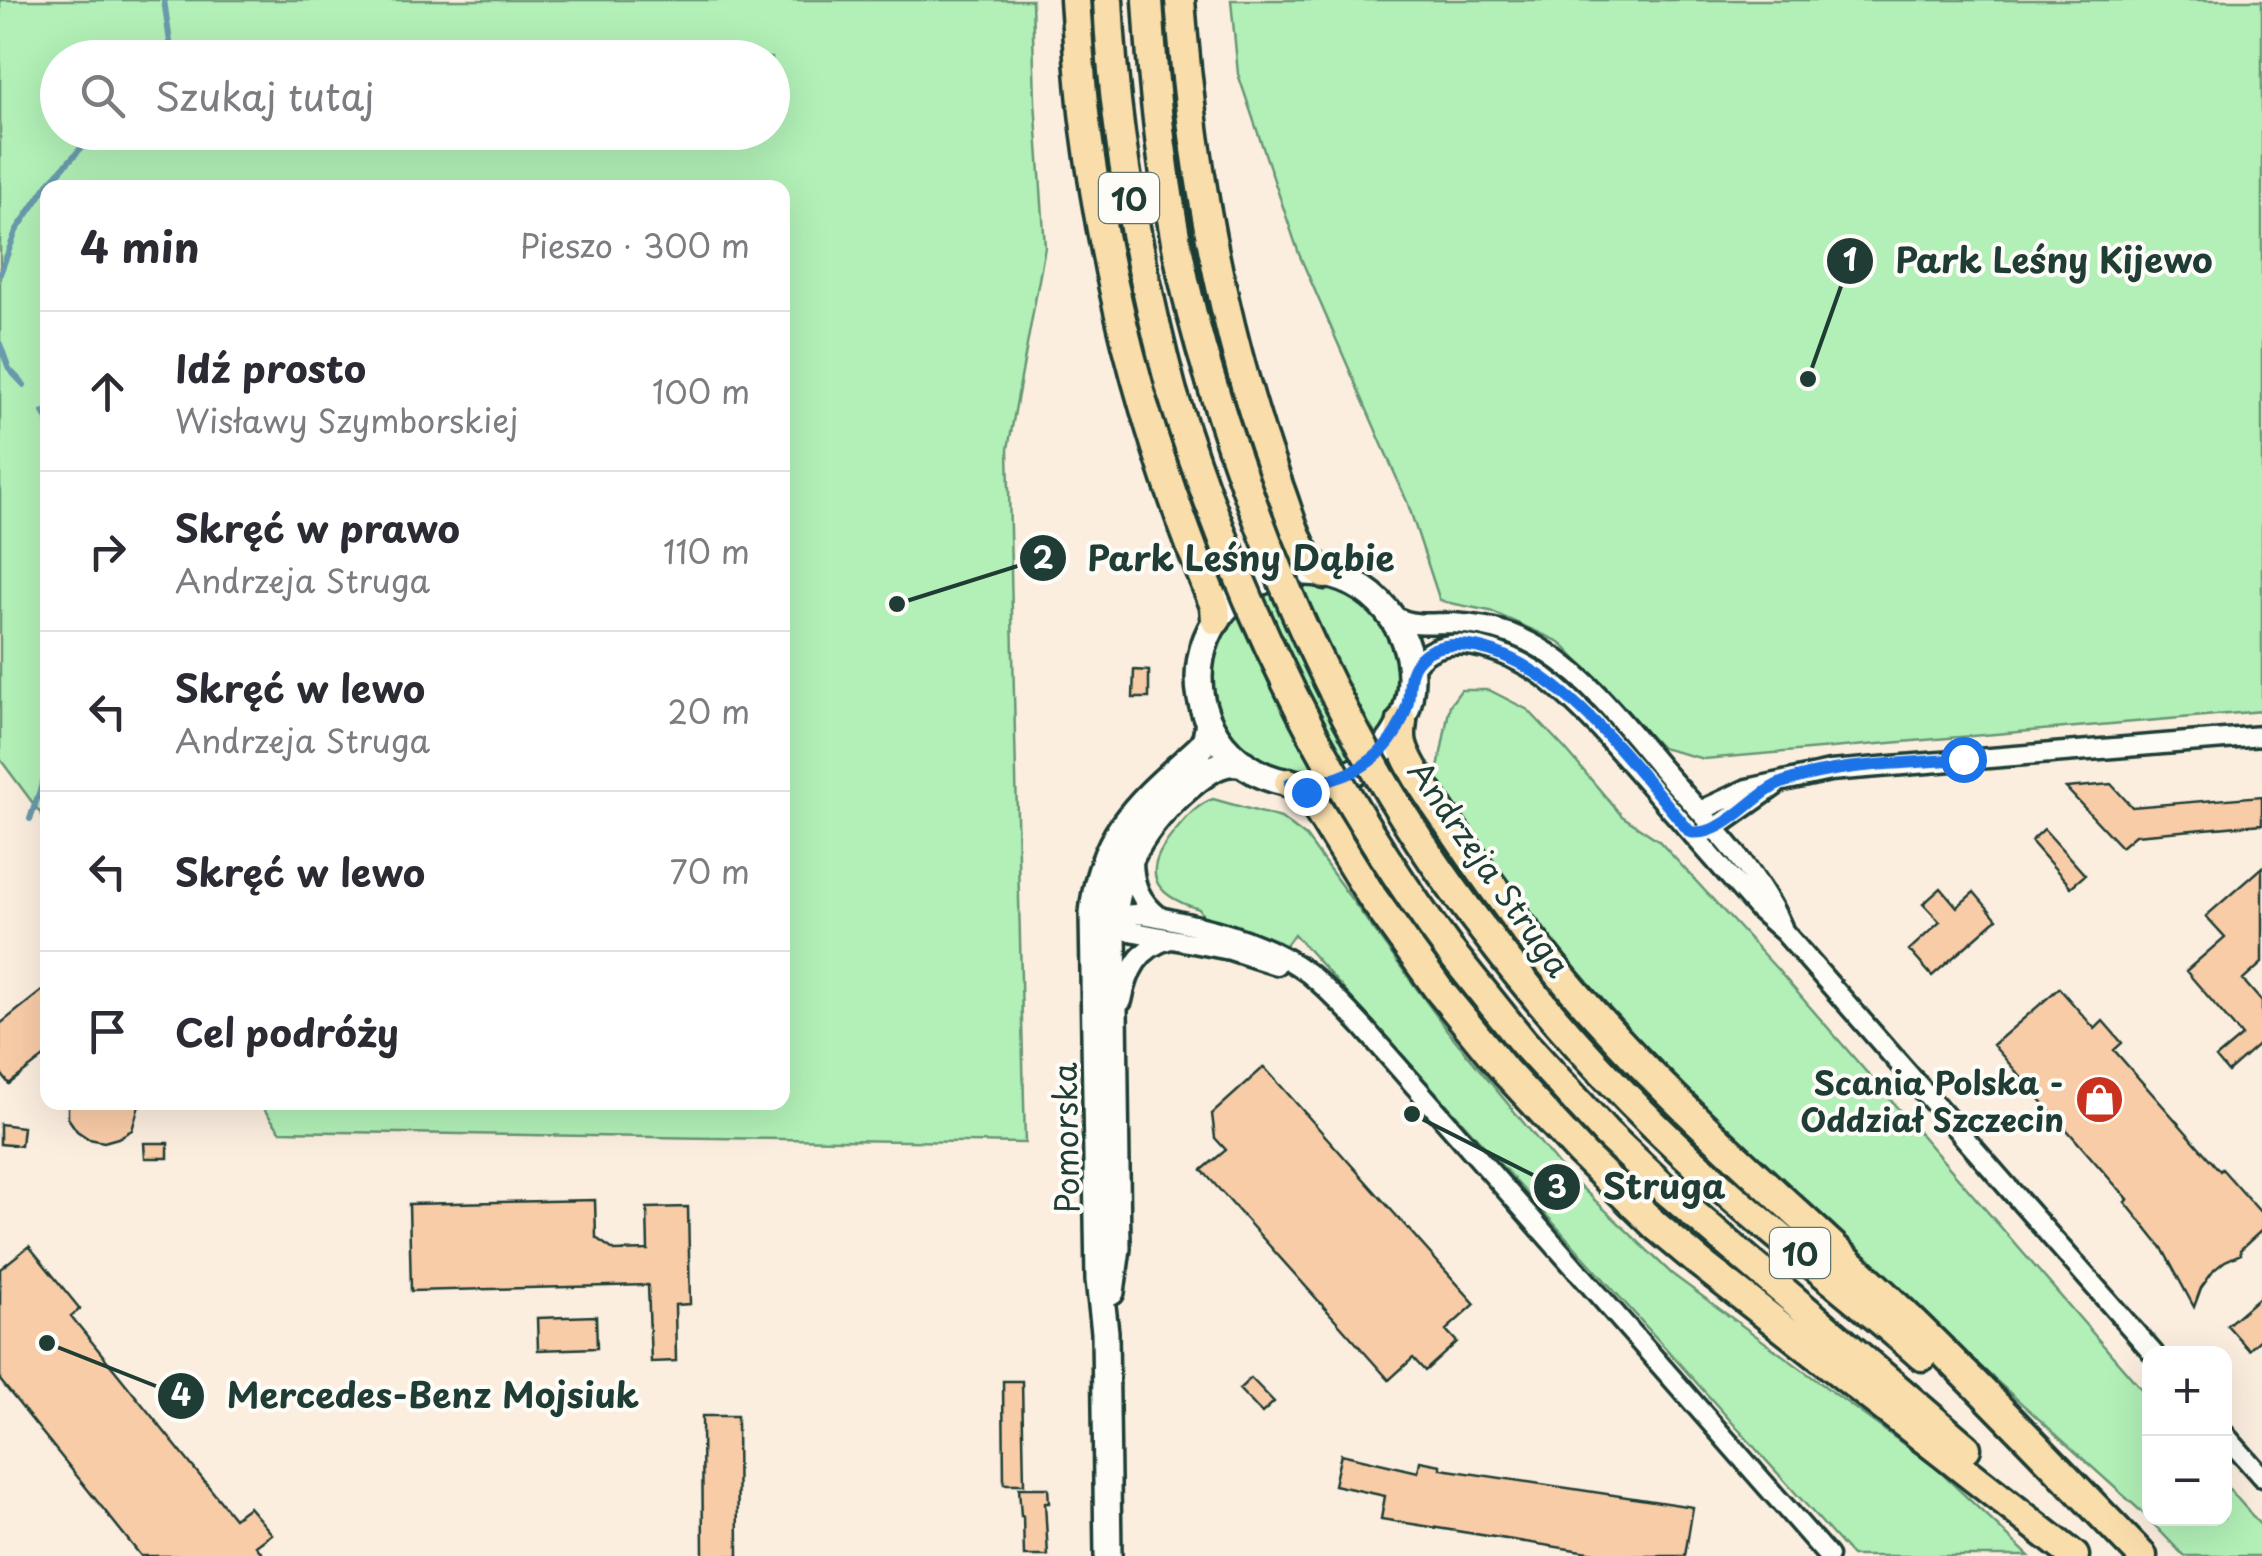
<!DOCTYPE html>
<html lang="pl">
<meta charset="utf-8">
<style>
body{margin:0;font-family:"Playpen Sans",sans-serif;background:#f2f2f3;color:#2b2b33}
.controls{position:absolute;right:30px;bottom:30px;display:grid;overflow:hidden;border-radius:20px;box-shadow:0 10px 40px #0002}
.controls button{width:90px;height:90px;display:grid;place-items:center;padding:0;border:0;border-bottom:2px solid #e1e1e2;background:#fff;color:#2b2b33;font:50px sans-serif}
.stop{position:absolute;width:30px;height:30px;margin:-22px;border:8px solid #1a73e8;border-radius:50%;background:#fff}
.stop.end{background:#1a73e8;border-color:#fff;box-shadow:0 2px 10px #0008}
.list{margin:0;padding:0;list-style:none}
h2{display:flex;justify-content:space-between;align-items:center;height:130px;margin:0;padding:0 40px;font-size:42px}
h2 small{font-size:32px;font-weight:400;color:#7c7c81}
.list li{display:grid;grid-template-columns:65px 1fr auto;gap:30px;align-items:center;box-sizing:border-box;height:160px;padding:0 40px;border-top:2px solid #e1e1e2}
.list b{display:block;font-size:38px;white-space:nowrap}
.list p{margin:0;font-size:32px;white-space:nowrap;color:#7c7c81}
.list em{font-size:32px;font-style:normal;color:#7c7c81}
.icon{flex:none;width:55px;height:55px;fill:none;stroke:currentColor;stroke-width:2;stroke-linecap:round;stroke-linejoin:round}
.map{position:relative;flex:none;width:2262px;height:1556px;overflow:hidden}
.search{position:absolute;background:#fff;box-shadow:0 10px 40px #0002;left:40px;top:40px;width:750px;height:110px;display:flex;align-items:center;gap:25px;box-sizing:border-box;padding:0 35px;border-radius:55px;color:#7c7c81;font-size:38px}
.panel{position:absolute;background:#fff;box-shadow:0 10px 40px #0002;left:40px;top:180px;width:750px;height:930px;border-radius:20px}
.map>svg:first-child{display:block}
</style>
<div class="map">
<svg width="2262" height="1556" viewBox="0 0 2262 1556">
<rect width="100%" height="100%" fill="#fceedf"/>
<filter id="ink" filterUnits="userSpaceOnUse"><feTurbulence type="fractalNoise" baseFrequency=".01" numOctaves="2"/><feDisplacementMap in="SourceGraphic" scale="20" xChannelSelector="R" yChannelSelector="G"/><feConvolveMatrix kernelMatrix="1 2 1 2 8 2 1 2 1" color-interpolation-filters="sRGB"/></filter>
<g filter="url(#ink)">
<!-- green -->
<path fill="#b2f0b7" stroke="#689676" stroke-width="2.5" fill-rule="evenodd" d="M0 0H1032L1035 101 1045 247 1008 449 1025 1143 280 1131 259 1103 782 1102V188H48L47 822 0 759ZM58 58H772V132H58Z
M1231 0H2262V711L1704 759 1661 748 1560 642 1490 611 1440 601 1408 504 1299 254 1238 74Z
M1211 678a94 94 0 1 1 188 0a94 94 0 1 1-188 0Z
M1461 690H1489L1528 710 1566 750 1622 816 1658 840 1777 969 2149 1398 2150 1518H2224L2225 1484 2262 1527V1556H2184L2143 1513 1939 1329 1671 1079 1560 958 1465 827 1436 779 1450 705Z
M1213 799 1281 818 1306 837 1447 1030 1561 1168 1672 1274 1936 1468 2029 1556H1852L1294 934 1283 949 1201 920 1202 914 1199 909C1149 894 1141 869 1177 829 1187 817 1198 804 1213 799Z"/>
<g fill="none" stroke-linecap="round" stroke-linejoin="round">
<!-- stream -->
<path stroke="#6a9aad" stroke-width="6" d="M164 0 171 49 165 58
M0 274 16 231 48 184 96 132
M0 344 9 369 24 385
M43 412 48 421
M30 819 48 767"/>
</g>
<!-- building -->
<path fill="#f9cca8" stroke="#1f3d34" stroke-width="2.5" d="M1134 670 1149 671V698H1133Z
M2111 784 2132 807 2262 796V824L2135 835 2121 847 2066 788Z
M2044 829 2085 875 2071 887 2031 841Z
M2262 867V963L2243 980 2262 1002V1042L2228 1072 2216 1058 2242 1036 2186 971 2225 937 2206 916Z
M1941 888 1957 907 1974 892 1997 919 1932 976 1909 950 1940 922 1923 904Z
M48 986V1054L9 1084 0 1072V1024Z
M2059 988 2095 1029 2103 1021 2122 1043 2114 1050 2220 1171 2222 1169 2262 1214V1230L2240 1250 2241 1254 2225 1261 2214 1270 2201 1288 2194 1307 2162 1248 2125 1202 2128 1200 1993 1045Z
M1264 1067 1475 1304 1446 1330 1457 1342 1425 1371 1413 1358 1389 1380 1202 1170 1226 1150 1215 1138 1212 1114Z
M68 1102H140L132 1130 118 1138 104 1142 89 1139 77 1131 68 1118Z
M0 1124 23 1127 21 1146 0 1144Z
M144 1143H168V1158H145Z
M595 1200 596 1238 615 1251 648 1250 647 1208 688 1207 690 1304 675 1305 676 1361 651 1362 648 1285 411 1291 409 1204Z
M29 1246 80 1309 71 1316 234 1518 249 1507 272 1534 256 1546 264 1556H141L0 1380V1269Z
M2262 1295V1338L2249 1350 2227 1325Z
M596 1316 597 1348 538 1350 537 1318Z
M1251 1378 1274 1402 1262 1413 1239 1389Z
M1003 1381H1022L1024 1484H1004Z
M702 1416H737L738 1556H703Z
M1341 1454 1418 1472 1420 1461 1441 1465V1469L1693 1507 1685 1556H1613L1381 1519 1385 1496 1334 1485Z
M1019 1488H1048L1049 1503H1045L1048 1556H1024L1023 1516H1021Z"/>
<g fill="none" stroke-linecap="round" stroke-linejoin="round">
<defs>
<path id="street" d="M1387 611C1408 628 1427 623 1452 623 1472 624 1492 627 1511 634 1578 659 1623 724 1668 776 1708 821 1758 871 1782 927
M1411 672C1437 622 1508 651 1543 676 1564 692 1583 711 1601 730L1759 910 1784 932 2154 1354
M1700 811 1747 789 1830 771 2262 736
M1705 832 1714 829 1775 786
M1133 860C1133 884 1140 901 1159 916
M1105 918 1118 927 1130 931 1230 950 1276 965
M1108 921C1131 908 1153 916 1177 921 1223 931 1269 944 1308 973 1328 989 1346 1009 1364 1028L1828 1556
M1122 1001C1128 971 1138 948 1170 939
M2224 1434 2262 1477"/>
<path id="secondary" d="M1199 678a106 106 0 1 1 212 0a106 106 0 1 1-212 0Z
M1111 1292 1117 1248 1113 929C1115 867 1147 820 1194 782 1210 770 1223 759 1244 764
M1108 1556 1105 1332 1099 1280 1093 913C1101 829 1144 799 1201 747L1206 738 1209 722"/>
<path id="primary" d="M1075 0C1078 40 1080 81 1085 121 1106 288 1150 451 1215 606L1216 620
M1108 0C1114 133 1138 263 1172 392
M1148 0C1155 126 1172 260 1211 381
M1180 0C1192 167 1222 330 1279 488 1290 516 1298 558 1325 574
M1402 721C1401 729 1400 736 1402 744 1407 766 1442 814 1456 834 1501 901 1549 966 1604 1025 1694 1124 1796 1210 1893 1303 1978 1384 2059 1471 2142 1556
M1289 783 1299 787 1310 797 1372 897 1439 990 1506 1072 1581 1153 1656 1226 1700 1263 2074 1556
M1482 928C1556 1027 1642 1119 1736 1200 1797 1253 1862 1302 1922 1356
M1450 951 1522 1041 1606 1133 1667 1191 1966 1448"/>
</defs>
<!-- street casing -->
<use href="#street" stroke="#1f3d34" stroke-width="25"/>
<!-- secondary casing -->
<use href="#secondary" stroke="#1f3d34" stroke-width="32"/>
<!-- primary casing -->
<use href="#primary" stroke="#1f3d34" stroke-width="35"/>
<!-- street -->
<use href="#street" stroke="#fdfcf7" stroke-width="18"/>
<!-- secondary -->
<use href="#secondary" stroke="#fdfcf7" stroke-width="25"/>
<!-- primary -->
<use href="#primary" stroke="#f9ddab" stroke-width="28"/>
<defs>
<path id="primary-bridge" d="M1211 381C1270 575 1356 766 1482 928
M1172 392C1234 592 1324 782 1450 951"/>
</defs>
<!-- primary-bridge casing -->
<use href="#primary-bridge" stroke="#1f3d34" stroke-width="35" stroke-linecap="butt"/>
<!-- primary-bridge -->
<use href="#primary-bridge" stroke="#f9ddab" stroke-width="28"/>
</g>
</g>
<g fill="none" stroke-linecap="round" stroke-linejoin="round" filter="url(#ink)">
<!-- route -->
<path stroke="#1a73e8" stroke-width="12" d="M1306 792 1290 783C1343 787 1392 759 1407 706 1411 691 1407 674 1417 662 1427 649 1441 645 1457 645 1550 647 1634 767 1690 832 1725 838 1754 792 1784 782 1840 763 1904 764 1963 759"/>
</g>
<!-- icons -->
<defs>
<symbol id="shop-disc" viewBox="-11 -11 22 22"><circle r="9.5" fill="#c8321e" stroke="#fdfcf7"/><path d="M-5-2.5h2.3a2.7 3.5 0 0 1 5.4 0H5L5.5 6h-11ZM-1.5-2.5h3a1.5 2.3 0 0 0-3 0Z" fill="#fff"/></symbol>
</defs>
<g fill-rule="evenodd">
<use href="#shop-disc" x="2072" y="1072" width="55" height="55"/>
</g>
<g text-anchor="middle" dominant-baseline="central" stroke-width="8" stroke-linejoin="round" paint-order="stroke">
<!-- shield labels -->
<g fill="#fdfcf7" stroke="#62766e" stroke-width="2.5">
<rect x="1099" y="173" width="60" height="50" rx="8"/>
<rect x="1770" y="1228" width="60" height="50" rx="8"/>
</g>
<g font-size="30" font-weight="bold" fill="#1f3d34">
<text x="1129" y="198">10</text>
<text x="1800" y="1253">10</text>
</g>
<!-- street labels -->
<g font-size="32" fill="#1f3d34" stroke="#fdfcf7">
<text transform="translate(1490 868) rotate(55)">Andrzeja Struga</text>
<text transform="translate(1065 1138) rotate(-91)">Pomorska</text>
</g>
<!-- poi labels -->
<g font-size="32" font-weight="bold" fill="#1f3d34" stroke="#fdfcf7" text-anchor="end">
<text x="2064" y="1082">Scania Polska -<tspan x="2064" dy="37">Oddział Szczecin</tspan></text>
</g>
</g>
<!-- callouts -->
<path fill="none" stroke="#1f3d34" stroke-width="4" d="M1808 379L1850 261M897 604L1043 558M1412 1114L1557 1187M47 1343L181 1396"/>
<g fill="#1f3d34" stroke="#fdfcf7" stroke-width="4">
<circle cx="1808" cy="379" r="10"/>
<circle cx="897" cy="604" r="10"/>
<circle cx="1412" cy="1114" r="10"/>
<circle cx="47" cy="1343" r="10"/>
<circle cx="1850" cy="261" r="25"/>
<circle cx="1043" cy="558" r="25"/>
<circle cx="1557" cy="1187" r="25"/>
<circle cx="181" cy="1396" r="25"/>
</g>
<g font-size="30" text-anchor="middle" font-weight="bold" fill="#fff">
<text x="1850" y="271">1</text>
<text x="1043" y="569">2</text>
<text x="1557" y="1198">3</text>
<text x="181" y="1406">4</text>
</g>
<g font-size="35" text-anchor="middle" font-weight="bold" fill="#1f3d34" stroke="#fdfcf7" stroke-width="8" stroke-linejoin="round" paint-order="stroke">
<text x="2054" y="273">Park Leśny Kijewo</text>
<text x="1241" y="571">Park Leśny Dąbie</text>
<text x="1664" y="1199">Struga</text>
<text x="433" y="1408">Mercedes-Benz Mojsiuk</text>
</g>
</svg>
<div class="controls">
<button>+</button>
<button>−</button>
</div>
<div class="stop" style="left:1963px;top:759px"></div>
<div class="stop end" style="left:1306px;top:792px"></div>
<div class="search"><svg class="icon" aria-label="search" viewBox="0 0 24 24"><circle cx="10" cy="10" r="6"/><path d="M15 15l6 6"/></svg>Szukaj tutaj</div>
<section class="panel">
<h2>4 min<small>Pieszo · 300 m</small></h2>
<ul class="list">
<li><svg class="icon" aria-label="ahead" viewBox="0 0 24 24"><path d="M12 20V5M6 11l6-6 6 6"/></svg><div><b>Idź prosto</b><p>Wisławy Szymborskiej</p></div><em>100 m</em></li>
<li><svg class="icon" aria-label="right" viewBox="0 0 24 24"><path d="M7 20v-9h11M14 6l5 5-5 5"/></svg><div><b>Skręć w prawo</b><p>Andrzeja Struga</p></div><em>110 m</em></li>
<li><svg class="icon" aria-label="left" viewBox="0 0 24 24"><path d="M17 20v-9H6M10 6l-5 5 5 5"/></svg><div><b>Skręć w lewo</b><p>Andrzeja Struga</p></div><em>20 m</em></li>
<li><svg class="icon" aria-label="left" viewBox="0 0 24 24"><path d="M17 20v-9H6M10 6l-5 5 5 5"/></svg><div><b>Skręć w lewo</b></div><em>70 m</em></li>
<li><svg class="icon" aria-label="arrive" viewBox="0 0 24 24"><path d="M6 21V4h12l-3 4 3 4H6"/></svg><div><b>Cel podróży</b></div></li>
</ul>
</section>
</div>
